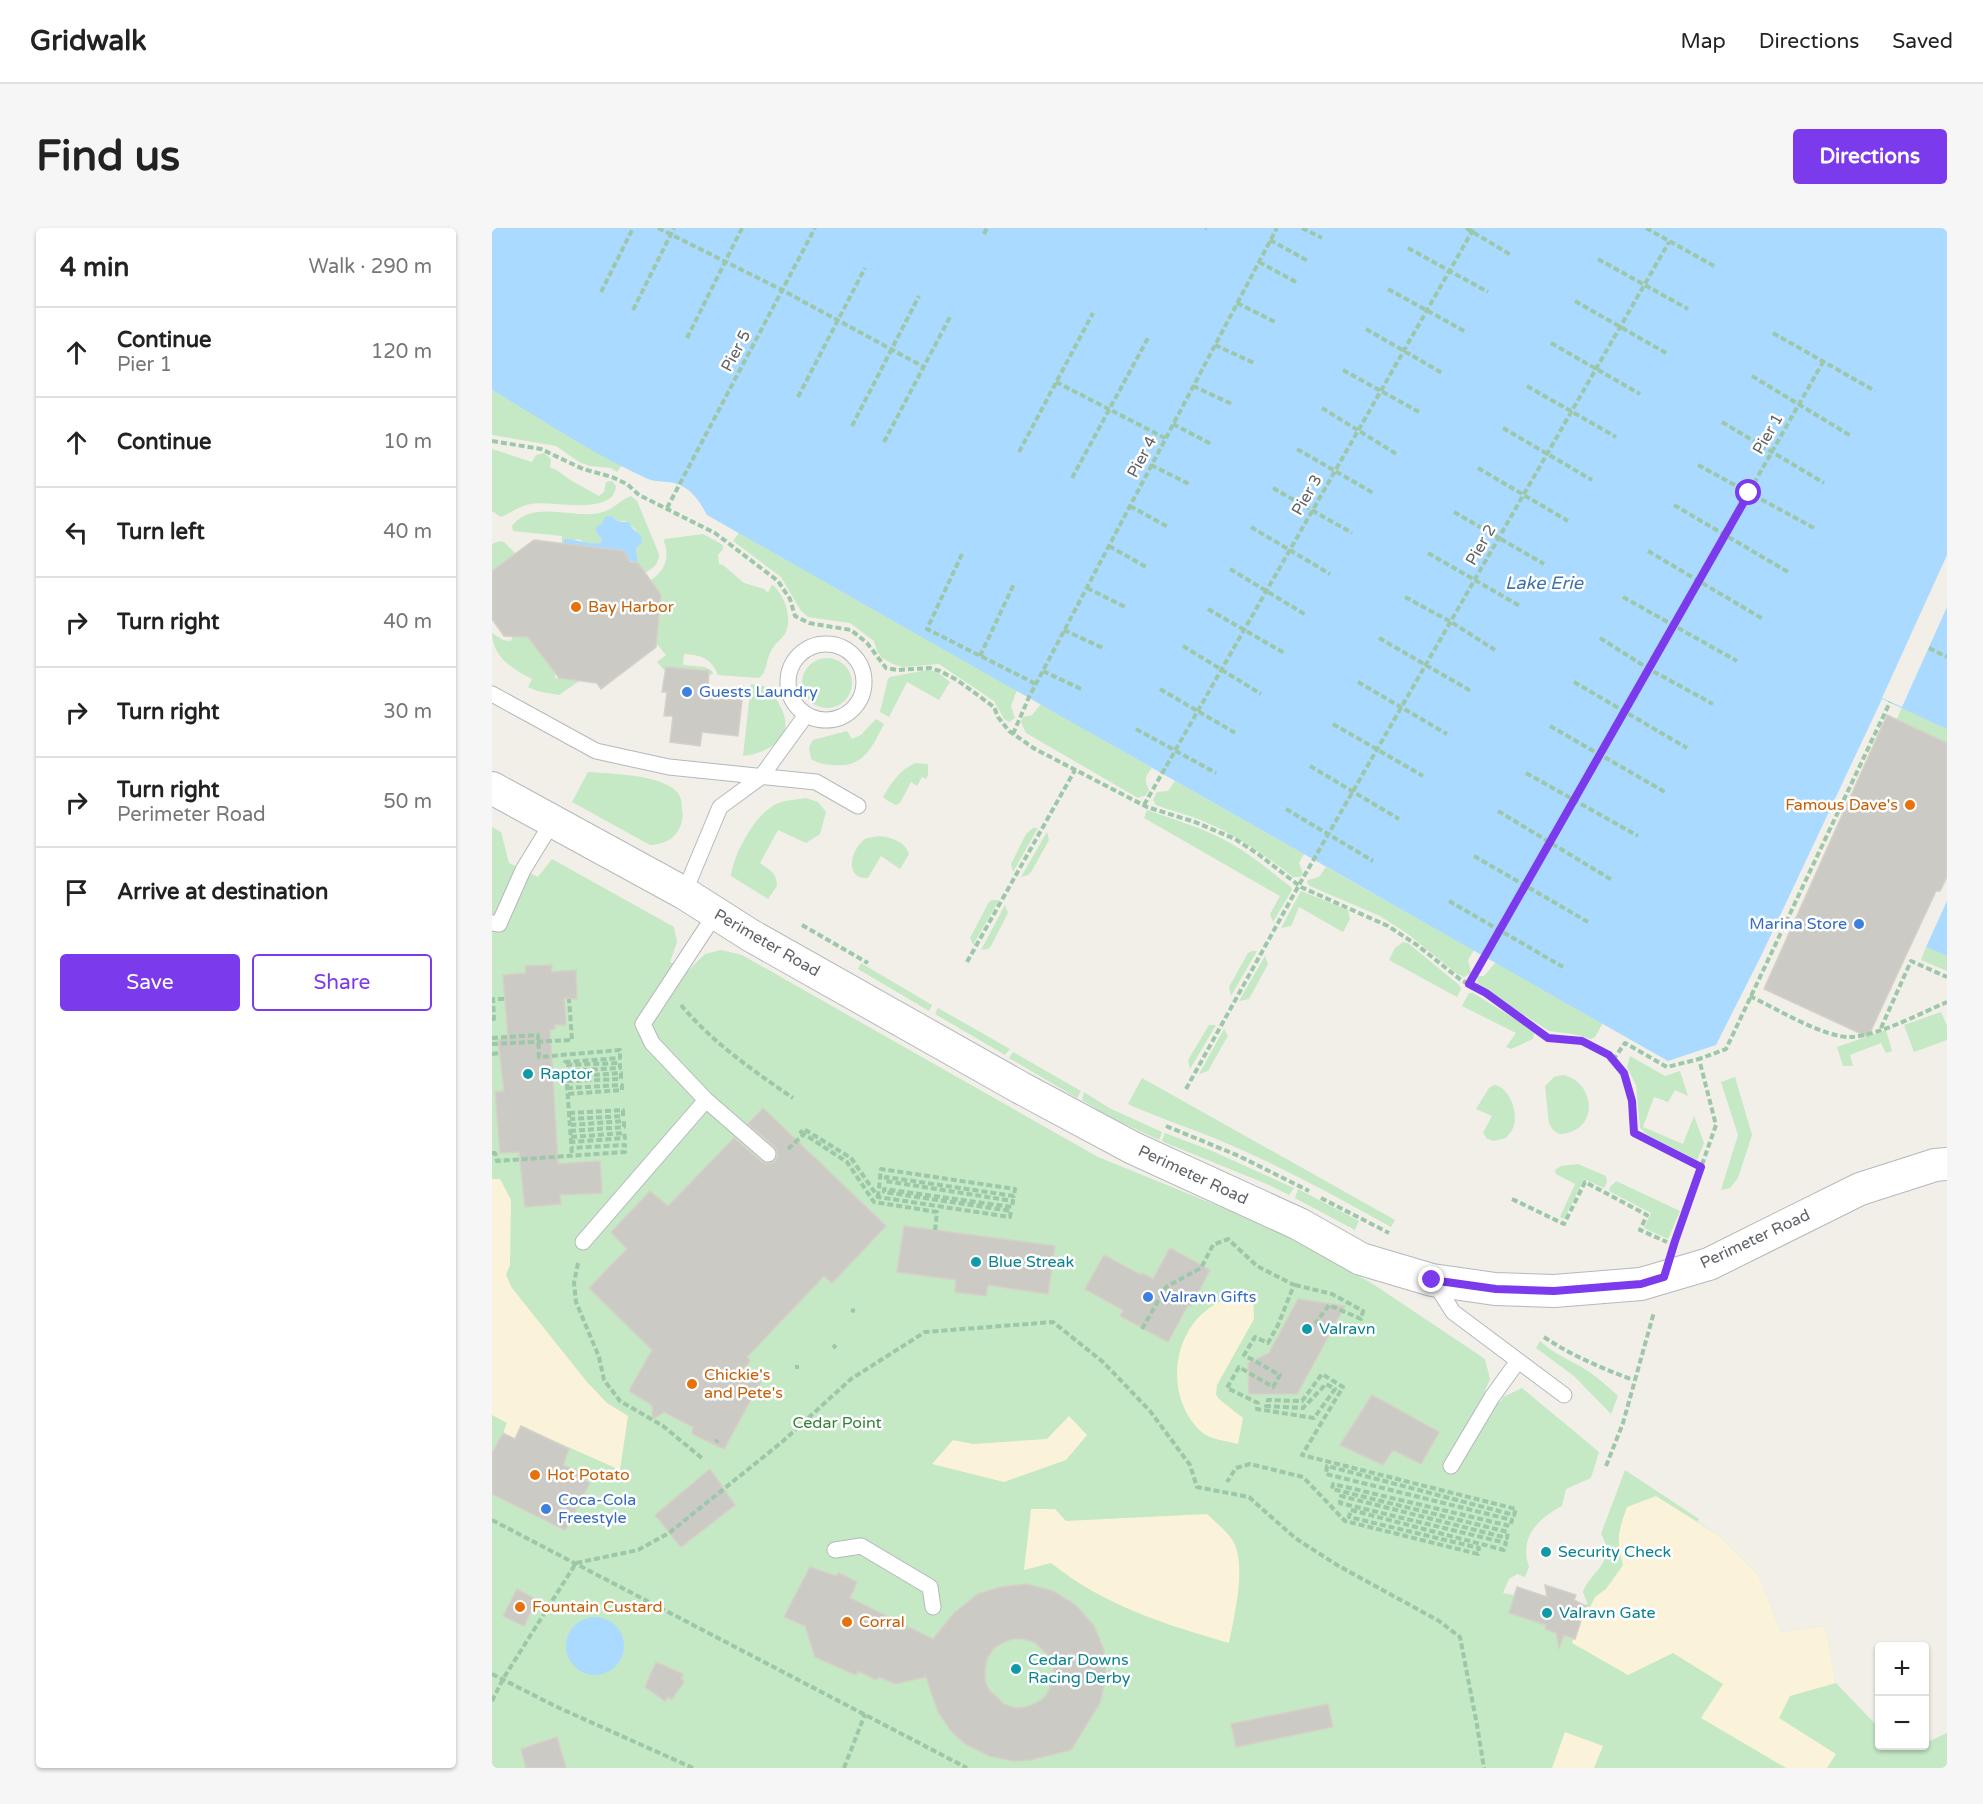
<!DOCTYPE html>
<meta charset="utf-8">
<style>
body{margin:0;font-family:"Varela Round",sans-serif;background:#f6f6f6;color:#222}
.controls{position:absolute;right:18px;bottom:18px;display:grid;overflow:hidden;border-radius:6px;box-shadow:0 2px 4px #0004}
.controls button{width:54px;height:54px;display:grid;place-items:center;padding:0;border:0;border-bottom:2px solid #e0e0e0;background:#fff;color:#222;font:30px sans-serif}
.stop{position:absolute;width:18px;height:18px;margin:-14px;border:4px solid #7c3aed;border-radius:50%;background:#fff}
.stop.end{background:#7c3aed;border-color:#fff;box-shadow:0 2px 6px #0008}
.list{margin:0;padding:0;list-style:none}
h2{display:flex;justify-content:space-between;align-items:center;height:78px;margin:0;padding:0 24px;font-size:26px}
h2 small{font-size:20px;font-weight:400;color:#767676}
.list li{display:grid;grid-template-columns:39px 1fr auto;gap:18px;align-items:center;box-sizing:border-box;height:90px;padding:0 24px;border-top:2px solid #e0e0e0}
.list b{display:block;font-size:22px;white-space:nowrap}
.list p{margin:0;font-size:20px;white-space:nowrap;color:#767676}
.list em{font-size:20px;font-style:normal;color:#767676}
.actions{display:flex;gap:12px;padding:18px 24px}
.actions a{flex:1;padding:14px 0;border:2px solid #7c3aed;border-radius:6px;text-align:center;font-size:21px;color:#7c3aed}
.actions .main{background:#7c3aed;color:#fff}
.icon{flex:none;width:33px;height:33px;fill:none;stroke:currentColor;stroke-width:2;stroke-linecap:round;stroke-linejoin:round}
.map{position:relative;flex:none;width:1455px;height:1540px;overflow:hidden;border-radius:6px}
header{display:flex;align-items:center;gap:36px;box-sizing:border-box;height:84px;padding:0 30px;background:#fff;border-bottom:2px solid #e0e0e0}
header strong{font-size:28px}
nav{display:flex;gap:33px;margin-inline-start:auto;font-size:21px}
.intro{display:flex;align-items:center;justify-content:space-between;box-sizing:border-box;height:144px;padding:0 36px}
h1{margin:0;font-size:42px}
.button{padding:15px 27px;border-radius:6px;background:#7c3aed;color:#fff;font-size:21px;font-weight:700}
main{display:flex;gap:36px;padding:0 36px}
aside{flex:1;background:#fff;border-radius:6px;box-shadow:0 2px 4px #0004}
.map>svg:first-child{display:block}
</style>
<header>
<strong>Gridwalk</strong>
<nav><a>Map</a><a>Directions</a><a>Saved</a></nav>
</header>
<div class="intro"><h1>Find us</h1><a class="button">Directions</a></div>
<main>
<aside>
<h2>4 min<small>Walk · 290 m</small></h2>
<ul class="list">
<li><svg class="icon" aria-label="ahead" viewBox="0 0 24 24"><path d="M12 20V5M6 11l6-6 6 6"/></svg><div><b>Continue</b><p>Pier 1</p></div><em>120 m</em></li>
<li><svg class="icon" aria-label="ahead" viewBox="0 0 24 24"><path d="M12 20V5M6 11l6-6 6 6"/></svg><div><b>Continue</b></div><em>10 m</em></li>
<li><svg class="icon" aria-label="left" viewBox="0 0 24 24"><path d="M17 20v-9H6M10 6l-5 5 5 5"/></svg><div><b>Turn left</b></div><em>40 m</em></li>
<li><svg class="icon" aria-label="right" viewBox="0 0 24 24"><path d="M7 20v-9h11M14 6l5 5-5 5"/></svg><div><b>Turn right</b></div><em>40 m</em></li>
<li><svg class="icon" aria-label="right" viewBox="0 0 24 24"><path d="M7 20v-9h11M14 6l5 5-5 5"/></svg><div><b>Turn right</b></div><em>30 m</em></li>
<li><svg class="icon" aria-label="right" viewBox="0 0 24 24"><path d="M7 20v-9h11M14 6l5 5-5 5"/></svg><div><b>Turn right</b><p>Perimeter Road</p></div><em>50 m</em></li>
<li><svg class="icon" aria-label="arrive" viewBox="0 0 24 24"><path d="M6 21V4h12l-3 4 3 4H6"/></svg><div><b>Arrive at destination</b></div></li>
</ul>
<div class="actions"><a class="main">Save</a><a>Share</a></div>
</aside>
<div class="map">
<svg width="1455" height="1540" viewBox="0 0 1455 1540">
<rect width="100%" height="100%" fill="#f1efe8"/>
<!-- green -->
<path fill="#c5e8c5" d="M0 162 130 237 125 244 119 240 98 238 87 234 64 218 0 207Z
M0 221 40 234 44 227 52 225 59 231 58 240 63 241 80 253 107 268 112 264 114 254 120 253 124 258C122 289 59 272 39 276 27 278 19 285 9 289L0 283Z
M139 268 145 273 167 326C167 336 161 340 153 345L146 335 144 319 148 317 144 302 133 293 127 294 119 288 113 293 106 305 110 312 106 316 94 315 86 311 70 316V308L21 303 20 298C42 270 82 293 111 284 122 281 128 272 139 268Z
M247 305 525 462 519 478 523 490 517 494 512 491 502 473 447 436 411 439 401 436 390 430 385 423 382 413 358 395 316 389 309 383 289 349 241 313Z
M211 306 231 317V321L226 327 227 336 231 337 252 355 272 361 276 365 279 358 281 357C293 368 301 391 293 406 288 413 281 417 278 425 274 433 275 444 267 450L226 447C220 430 208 427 192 426L191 437 213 439 220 443 221 446 217 447V443L183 440 182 444 173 443 165 434 174 427 160 410 166 405 169 367 158 353C173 342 178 331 172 313L173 311Z
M8 313 12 314 24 326 0 343V316Z
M0 405 11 412 19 413 21 408 36 409 58 439 64 440 63 450 87 453 67 467 45 463 36 459 40 451C21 442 0 428 0 405Z
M310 455a25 25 0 1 1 50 0a25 25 0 1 1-50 0Z
M435 442 445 444 458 454 447 472 415 454 397 489 388 484 396 451 398 449Z
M259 456 281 460C283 472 291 480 293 491 298 515 269 526 251 528Z
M549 476 660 540C653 548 652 552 657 562L654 567 646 570 534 505 529 494 531 489 540 487Z
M1410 479 1455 501V515L1405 491Z
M384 491 392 496C380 519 372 540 342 537 333 537 326 535 319 531L317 519 321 512 355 503 360 511 369 507Z
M423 535 436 536V547L434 551 430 549 425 558 419 554 408 575 404 577 396 573 391 569C400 554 407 543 423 535Z
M96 544C120 546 168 546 185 564 189 568 190 575 190 581 191 588 191 592 188 599 182 612 172 616 158 617L80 574Z
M683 553 812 626 807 635 811 646 808 649H801C772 626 742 606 709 592 694 586 679 583 664 577L661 572 665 564 676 563Z
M314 570 326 574 334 584 328 606 314 615 286 602 268 635C278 642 285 645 285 658L276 671 239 648C241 628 261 591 278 580 288 572 302 572 314 570Z
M655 582C683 592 712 600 738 615 760 627 779 644 799 659L800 662 781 694 778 686 788 668 652 590Z
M0 599 9 604 17 635 46 649 60 631 182 699 185 714 178 734 196 743 213 726 229 722 250 727 606 929 766 994 807 1015 881 1056 993 1131 998 1151 992 1165 1009 1174 1011 1169 1030 1160 1107 1224 1099 1250 1074 1261 1070 1278C1045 1291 1027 1310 1037 1339L1033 1349 1025 1346 1017 1351 1011 1365 1022 1367 1025 1359 1063 1371 1082 1372 1094 1378 1095 1375 1091 1364C1098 1344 1126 1334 1109 1306L1133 1242 1207 1291 1205 1293 1226 1307 1266 1346 1289 1404 1333 1398 1344 1455 1387 1500 1388 1518H1419L1423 1520 1432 1518 1433 1515 1455 1505V1540H0Z
M541 600H546L521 644 519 636 534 606Z
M555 604 557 612 539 644 536 647 529 649Z
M388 608C400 610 413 613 417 626L408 641 389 628 376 650C351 651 359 621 373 611 377 609 383 609 388 608Z
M834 639 982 722 976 732 979 745 972 749 964 745 916 706 888 688 818 658 815 655 816 652 827 649Z
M809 663 856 682 858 691 851 704 807 679 799 698 789 700Z
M500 672H507L481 717 478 710 497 674Z
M513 677 516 685 499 718 496 721 489 722Z
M911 714 916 715 967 757 969 761 965 769 897 732 903 720Z
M1434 719 1455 728V743L1429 732Z
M760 723H765L739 768 737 759 756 725Z
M773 728 776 736 757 771 747 773Z
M1004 734 1111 795 1103 809 1099 811 1081 806 1057 803 985 756 986 748H992Z
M369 735 440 777 437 783 366 741Z
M977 765H981L1028 794 1042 805 1041 811 1019 821 1014 819 1024 805 970 778Z
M446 780 518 821 513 827 443 786Z
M1449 784 1455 798V812L1422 824 1412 797Z
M717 797H724L698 841 696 832Z
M732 801 736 808 734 811 716 843 707 846Z
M1394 802 1400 823 1394 825 1389 815 1358 827 1361 838H1351L1345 819Z
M521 824 589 863 585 870 517 830Z
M1138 828 1173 848 1188 843 1196 868 1183 862 1176 874 1162 869 1151 899 1191 916 1202 888 1212 915 1205 932 1157 908 1148 900 1144 857 1135 839Z
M1070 847C1098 851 1108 891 1081 903 1077 905 1072 906 1067 906L1061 902 1057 895 1053 858 1062 849Z
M1243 849 1260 907 1246 950 1238 960 1229 962 1246 907 1229 854Z
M650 850 903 992 899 999C841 967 783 935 722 910 693 898 664 889 636 876Z
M1002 857C1017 859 1026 883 1022 897 1021 902 1017 906 1014 910L1002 913 995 911 991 905 1000 888 984 881 997 860Z
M592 864 617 880 670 904 667 912 614 887 590 872Z
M673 905 720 923 802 960 797 967 777 957 674 915 670 913Z
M1086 936 1114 948 1115 954 1112 960 1092 951 1072 991 1068 989 1083 956 1064 946 1063 942 1069 938Z
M1124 953 1188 983 1176 1011 1152 1000 1159 985 1117 963 1118 959Z
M806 961 867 993 863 1002 803 970Z
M1048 1113C1063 1126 1068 1127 1084 1136 1100 1144 1113 1156 1126 1168L1119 1186 1082 1148 1044 1120Z"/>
<!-- sand -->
<path fill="#fbf3d9" d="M0 951H8L19 972 18 1037 14 1047 20 1060 95 1154 115 1175 136 1188 128 1242 29 1198 23 1211 11 1205 15 1195 0 1187Z
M752 1067H761L762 1091 725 1157 724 1167 728 1172 751 1190 746 1216C736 1213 719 1212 711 1205 672 1172 678 1103 722 1077 731 1071 742 1070 752 1067Z
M577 1188 595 1207 574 1232 512 1254 440 1236 461 1212 481 1216 555 1211Z
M1164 1268 1226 1307 1266 1346 1289 1404 1333 1398 1344 1455 1298 1468 1287 1490 1344 1526 1335 1540H1294L1209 1490 1231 1456 1181 1425 1136 1447 1080 1415 1094 1379H1098L1103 1369 1114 1361 1131 1337C1124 1311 1126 1304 1135 1279Z
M539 1281H563L574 1293 715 1286C723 1294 735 1303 741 1313 755 1337 742 1389 737 1415 674 1397 611 1377 559 1335L532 1342Z
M1073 1504 1111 1518 1102 1540H1060Z"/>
<!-- water -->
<path fill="#aadaff" d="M0 0H1455V501L1390 471 1270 726 1224 817 1176 833 215 287C208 274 201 263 188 257 177 252 166 255 156 251 102 227 51 192 0 162Z
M119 288 127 294H137L140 300 149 308 150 315 144 320 146 335 70 316 73 311C85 311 96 317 108 315L110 312 104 303V299L110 296 113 289Z
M1455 673V728L1434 719Z
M74 1418a29 29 0 1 1 58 0a29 29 0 1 1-58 0Z"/>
<!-- pier -->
<path fill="#f1efe8" d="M1455 327V379L1410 479 1390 470Z"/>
<!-- building -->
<path fill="#cccac5" stroke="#d6d1c6" stroke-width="1.5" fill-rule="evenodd" d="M42 312 132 323 138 334 146 335 169 367 164 419 109 461 105 455 67 450 36 409 12 408 0 391V343Z
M174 439 217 443 216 461 233 463 232 470 250 472 246 508 210 504 208 518 178 514 181 488H172L175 464H170Z
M1395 487 1455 515V649L1448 663H1444L1376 809 1272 761Z
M60 737 59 744 84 742 85 771 72 770 74 797H63V801L58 802 66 936 108 933 110 965 68 967 69 976 33 979 27 924 8 925 3 864 12 863 6 812 16 810 11 747 34 745 33 738Z
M271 880 394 998 340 1055 332 1048 255 1129 258 1133 250 1144 269 1153 232 1221 200 1206 201 1199 172 1184 161 1191 160 1177 137 1163 160 1122 97 1060 135 1021 119 1004 158 963 176 978 242 910 270 934 275 936 283 933 286 927 283 919 256 896Z
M412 998 563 1018 556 1066 496 1057 494 1068 463 1064 464 1052 405 1044Z
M678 1020 718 1042 699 1078 696 1077 676 1114 628 1088 631 1082 593 1061 612 1027 649 1047 650 1045 661 1051Z
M806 1071 853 1078 805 1166H757L756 1135 777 1125Z
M880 1167 947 1204 929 1236 901 1222 891 1237 848 1217Z
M29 1198 77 1221 71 1237 88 1244 84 1250 98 1255 73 1302 0 1266V1225L11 1205 23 1211Z
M218 1241 243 1277 189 1319 163 1287Z
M318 1339 344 1348 347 1345 365 1354 358 1370 441 1411 462 1385 486 1366 509 1359 535 1356 561 1363 584 1377 602 1398 612 1422 614 1449 608 1475 579 1522 538 1532 521 1533 497 1528 473 1516 459 1503 446 1484 434 1449 403 1456 387 1449 384 1452 366 1443 364 1447 323 1429 313 1398 292 1389ZM520 1411H531L542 1414 557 1428 561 1438V1449L558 1460 553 1469 544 1475 534 1479 523 1480 512 1476 497 1462 493 1452V1441L495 1431 501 1421 510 1415Z
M1053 1357 1084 1367 1082 1372 1094 1378 1083 1411 1072 1407 1067 1420 1064 1405 1053 1401 1054 1397 1017 1385 1025 1359 1055 1369Z
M25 1361 45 1372 32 1398 11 1388Z
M164 1434 191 1446 189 1450 192 1454 180 1471 176 1469 173 1473 153 1459Z
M836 1476 841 1499 744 1519 739 1496Z
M65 1509 74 1540H34L29 1521Z"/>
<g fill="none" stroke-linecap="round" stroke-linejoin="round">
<defs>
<path id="lane" d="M296 454a38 38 0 1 1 76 0a38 38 0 1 1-76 0Z
M0 466 104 523 177 539 324 554 366 578
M192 665 228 579 269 549 314 487
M224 685 151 796 160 815 214 872 276 926
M0 695 7 696 31 642 61 593
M91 1014 214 872
M942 1054 961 1084 1072 1167
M959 1238 1000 1169 1026 1133
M343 1322 369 1318 438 1359 441 1379"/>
<path id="street" d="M0 560 192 665 258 707 529 860 641 920 807 996 869 1031 940 1052 1003 1061 1062 1063 1149 1056 1217 1036 1368 961 1443 937 1455 936"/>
</defs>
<!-- lane casing -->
<use href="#lane" stroke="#b5b8bc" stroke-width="17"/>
<!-- street casing -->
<use href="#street" stroke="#b5b8bc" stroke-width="34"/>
<!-- path -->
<path stroke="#9cc7a9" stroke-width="4" stroke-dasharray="6 3" stroke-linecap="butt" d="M166 0 290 62 432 139
M810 0 830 10
M974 0 1019 27
M1154 0 1222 38
M713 1 714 0
M492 6 495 0
M778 12 816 33
M916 20 996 64
M1106 31 1196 81
M767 34 804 54
M896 61 974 104
M109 64 141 0
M1083 73 1174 125
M745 75 783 94
M141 82 182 0
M874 101 950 145
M1281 105 1383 163
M195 110 250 0
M1059 115 1148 166
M723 117 762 135
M851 142 927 184
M1260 148 1359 208
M564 154 673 210
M701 158 742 177
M1035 158 1124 209
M306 169 373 40
M830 180 906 227
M1230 194 1332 255
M681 196 719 216
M360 198 427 68
M1011 200 1100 252
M0 213 49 221 91 241 120 249 135 256 147 267 223 305 286 353 298 371 303 388 317 395 359 402 375 415 394 440 405 442 438 440 448 443 465 452 502 479 506 489 517 503 543 521 655 579 703 594 743 611 766 626 809 659 896 698 925 717 969 752 994 765 1056 810 1090 813 1117 827 1132 845 1140 873 1142 905 1210 939
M392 214 459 87
M805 221 883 266
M527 224 601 85
M659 237 697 256
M1206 237 1322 300
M986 240 1076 293
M580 250 656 110
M781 260 860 305
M1182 277 1296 344
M638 278 676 299
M175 280 323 0
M962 284 1052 336
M759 299 838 346
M617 318 654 339
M1156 323 1271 391
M936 325 1028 378
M470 326 435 401 544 456
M738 341 814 387
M595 360 633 379
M913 369 959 394 1003 422
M1131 369 1245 433
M716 381 792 425
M572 402 613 421
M887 410 979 463
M1108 410 1157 441 1221 476
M691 418 769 466
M1437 420 1455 429
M488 428 522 356
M551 443 589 461
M866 454 955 506
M1082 454 1195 520
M668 461 745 506
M841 496 931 548
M1058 498 1173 564
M644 501 724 545
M521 506 537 469 785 0
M818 538 907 591
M1034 545 1146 608
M652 577 982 0
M794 581 881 633
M1006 583 1120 652
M982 628 1096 694
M957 673 1071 739
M310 697 376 735
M475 734 583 542
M977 756 1331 134
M1258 768C1283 780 1334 811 1360 809 1390 806 1427 786 1455 774
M189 777C220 814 260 842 301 870
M0 791H2L1 771H13
M1389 800 1419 733 1455 749
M0 810 46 807 47 829 128 822V830L73 834 74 837 128 835V840L74 843 80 927
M0 816 80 812 77 771
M0 826 8 825
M1121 832 1133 815 1175 839 1207 831
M75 849 129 845V851L75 853
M75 860 130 857V862L76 866
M694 861 807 657 1177 14
M77 885 131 882V888L78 891
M674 898 747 928 817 963
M78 903 132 899V893L79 897
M312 906 309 904 312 901 359 930 386 969 518 989 519 983 392 964V961L520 979 521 973 393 953 394 949 522 968 523 961 389 941 386 969
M79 909 132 905 133 910 79 914
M296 921 312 906 355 934 382 974 445 984 443 1002
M0 925H3L5 933 133 924V917L79 920
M829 970 897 1005
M1020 971 1072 996 1093 954 1155 987 1148 1002 1175 1014
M1183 1013 1224 897 1207 831 1234 821 1398 474
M86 1035 82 1055 84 1074 107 1129 112 1152 128 1173 171 1198 211 1231
M803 1057 840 1066 871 1083 869 1091 837 1077 823 1096
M359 1082 363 1083
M650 1101 674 1059 709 1040 721 1017 736 1011 765 1038 802 1057 786 1097 776 1115 763 1109 752 1127 788 1147 781 1159 747 1139 735 1160 766 1175 765 1181 822 1190 843 1161 834 1156 811 1180 774 1178 776 1172 810 1173 830 1146 851 1159 810 1227 1024 1281 1022 1287 835 1238 834 1246 1020 1292 1018 1298 841 1256 840 1261 1016 1304 1015 1310 849 1268 848 1275 1014 1315 1012 1322 859 1282 857 1289 987 1320 986 1326 853 1293 811 1249 758 1236 744 1240 735 1254
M1052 1109C1080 1128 1110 1140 1141 1152
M341 1117 344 1120
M305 1137V1141
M224 1214 226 1212
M1114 1238 1131 1195 1162 1084
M0 1292 475 1540
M0 1446 65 1479 201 1540
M0 1473 11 1451 84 1335 146 1322 177 1305 290 1214 359 1151 433 1104 561 1094 611 1134 658 1183 698 1237 705 1259 757 1269 803 1310 845 1337 947 1393 968 1409 985 1497 992 1540
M352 1540 373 1486"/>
<!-- lane -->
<use href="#lane" stroke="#fff" stroke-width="15"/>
<!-- street -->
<use href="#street" stroke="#fff" stroke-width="32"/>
</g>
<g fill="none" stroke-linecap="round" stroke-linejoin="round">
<!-- route -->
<path stroke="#7c3aed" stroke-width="8" d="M940 1052 1004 1061 1062 1063 1149 1056 1172 1049 1183 1013 1209 939 1142 905 1140 873 1132 845 1117 827 1090 813 1056 810 994 765 977 756 1257 265"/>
</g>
<!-- markers -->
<g fill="#e8710a" stroke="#fff" stroke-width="2">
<circle cx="84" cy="379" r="6"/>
<circle cx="1418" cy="577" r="6"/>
<circle cx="200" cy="1156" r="6"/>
<circle cx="43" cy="1247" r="6"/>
<circle cx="28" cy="1379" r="6"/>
<circle cx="355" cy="1394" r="6"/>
</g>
<g fill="#3f7fe0" stroke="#fff" stroke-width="2">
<circle cx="195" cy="464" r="6"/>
<circle cx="1367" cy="696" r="6"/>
<circle cx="656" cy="1069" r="6"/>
<circle cx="54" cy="1281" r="6"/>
</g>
<g fill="#0f9aa8" stroke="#fff" stroke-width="2">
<circle cx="36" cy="846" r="6"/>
<circle cx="484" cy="1034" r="6"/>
<circle cx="815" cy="1101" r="6"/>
<circle cx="1054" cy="1324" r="6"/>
<circle cx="1055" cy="1385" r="6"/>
<circle cx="524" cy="1441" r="6"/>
</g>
<g text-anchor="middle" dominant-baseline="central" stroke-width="5" stroke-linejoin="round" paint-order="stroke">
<!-- street labels -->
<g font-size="16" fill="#5f6368" stroke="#fff">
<text transform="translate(244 123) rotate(-62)">Pier 5</text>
<text transform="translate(1276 206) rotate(-60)">Pier 1</text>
<text transform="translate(650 229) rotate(-62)">Pier 4</text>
<text transform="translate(815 267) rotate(-60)">Pier 3</text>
<text transform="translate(989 317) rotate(-60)">Pier 2</text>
<text transform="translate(275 715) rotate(30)">Perimeter Road</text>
<text transform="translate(701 947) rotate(25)">Perimeter Road</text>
<text transform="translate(1263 1011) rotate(-25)">Perimeter Road</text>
</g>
<!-- food labels -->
<g font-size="16" fill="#c56008" stroke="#fff" text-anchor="start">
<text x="96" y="379">Bay Harbor</text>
<text x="1406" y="577" text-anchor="end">Famous Dave's</text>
<text x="212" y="1147">Chickie's<tspan x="212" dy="18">and Pete's</tspan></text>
<text x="55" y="1247">Hot Potato</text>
<text x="40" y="1379">Fountain Custard</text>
<text x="367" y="1394">Corral</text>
</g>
<!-- shop labels -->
<g font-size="16" fill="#366cbe" stroke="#fff" text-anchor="start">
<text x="207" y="464">Guests Laundry</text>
<text x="1355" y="696" text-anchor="end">Marina Store</text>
<text x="668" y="1069">Valravn Gifts</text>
<text x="66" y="1272">Coca-Cola<tspan x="66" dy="18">Freestyle</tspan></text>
</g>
<!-- culture labels -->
<g font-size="16" fill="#0d838f" stroke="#fff" text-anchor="start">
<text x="48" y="846">Raptor</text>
<text x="496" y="1034">Blue Streak</text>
<text x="827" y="1101">Valravn</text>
<text x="1066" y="1324">Security Check</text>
<text x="1067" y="1385">Valravn Gate</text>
<text x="536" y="1432">Cedar Downs<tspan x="536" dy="18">Racing Derby</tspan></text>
</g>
<!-- park labels -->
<g font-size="16" fill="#348238" stroke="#fff">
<text x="345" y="1195">Cedar Point</text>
</g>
<!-- water labels -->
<g font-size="18" font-style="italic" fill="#4174aa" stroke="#fff">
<text x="1052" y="355">Lake Erie</text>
</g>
</g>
</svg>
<div class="controls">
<button>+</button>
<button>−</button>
</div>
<div class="stop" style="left:1257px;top:265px"></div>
<div class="stop end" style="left:940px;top:1052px"></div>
</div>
</main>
